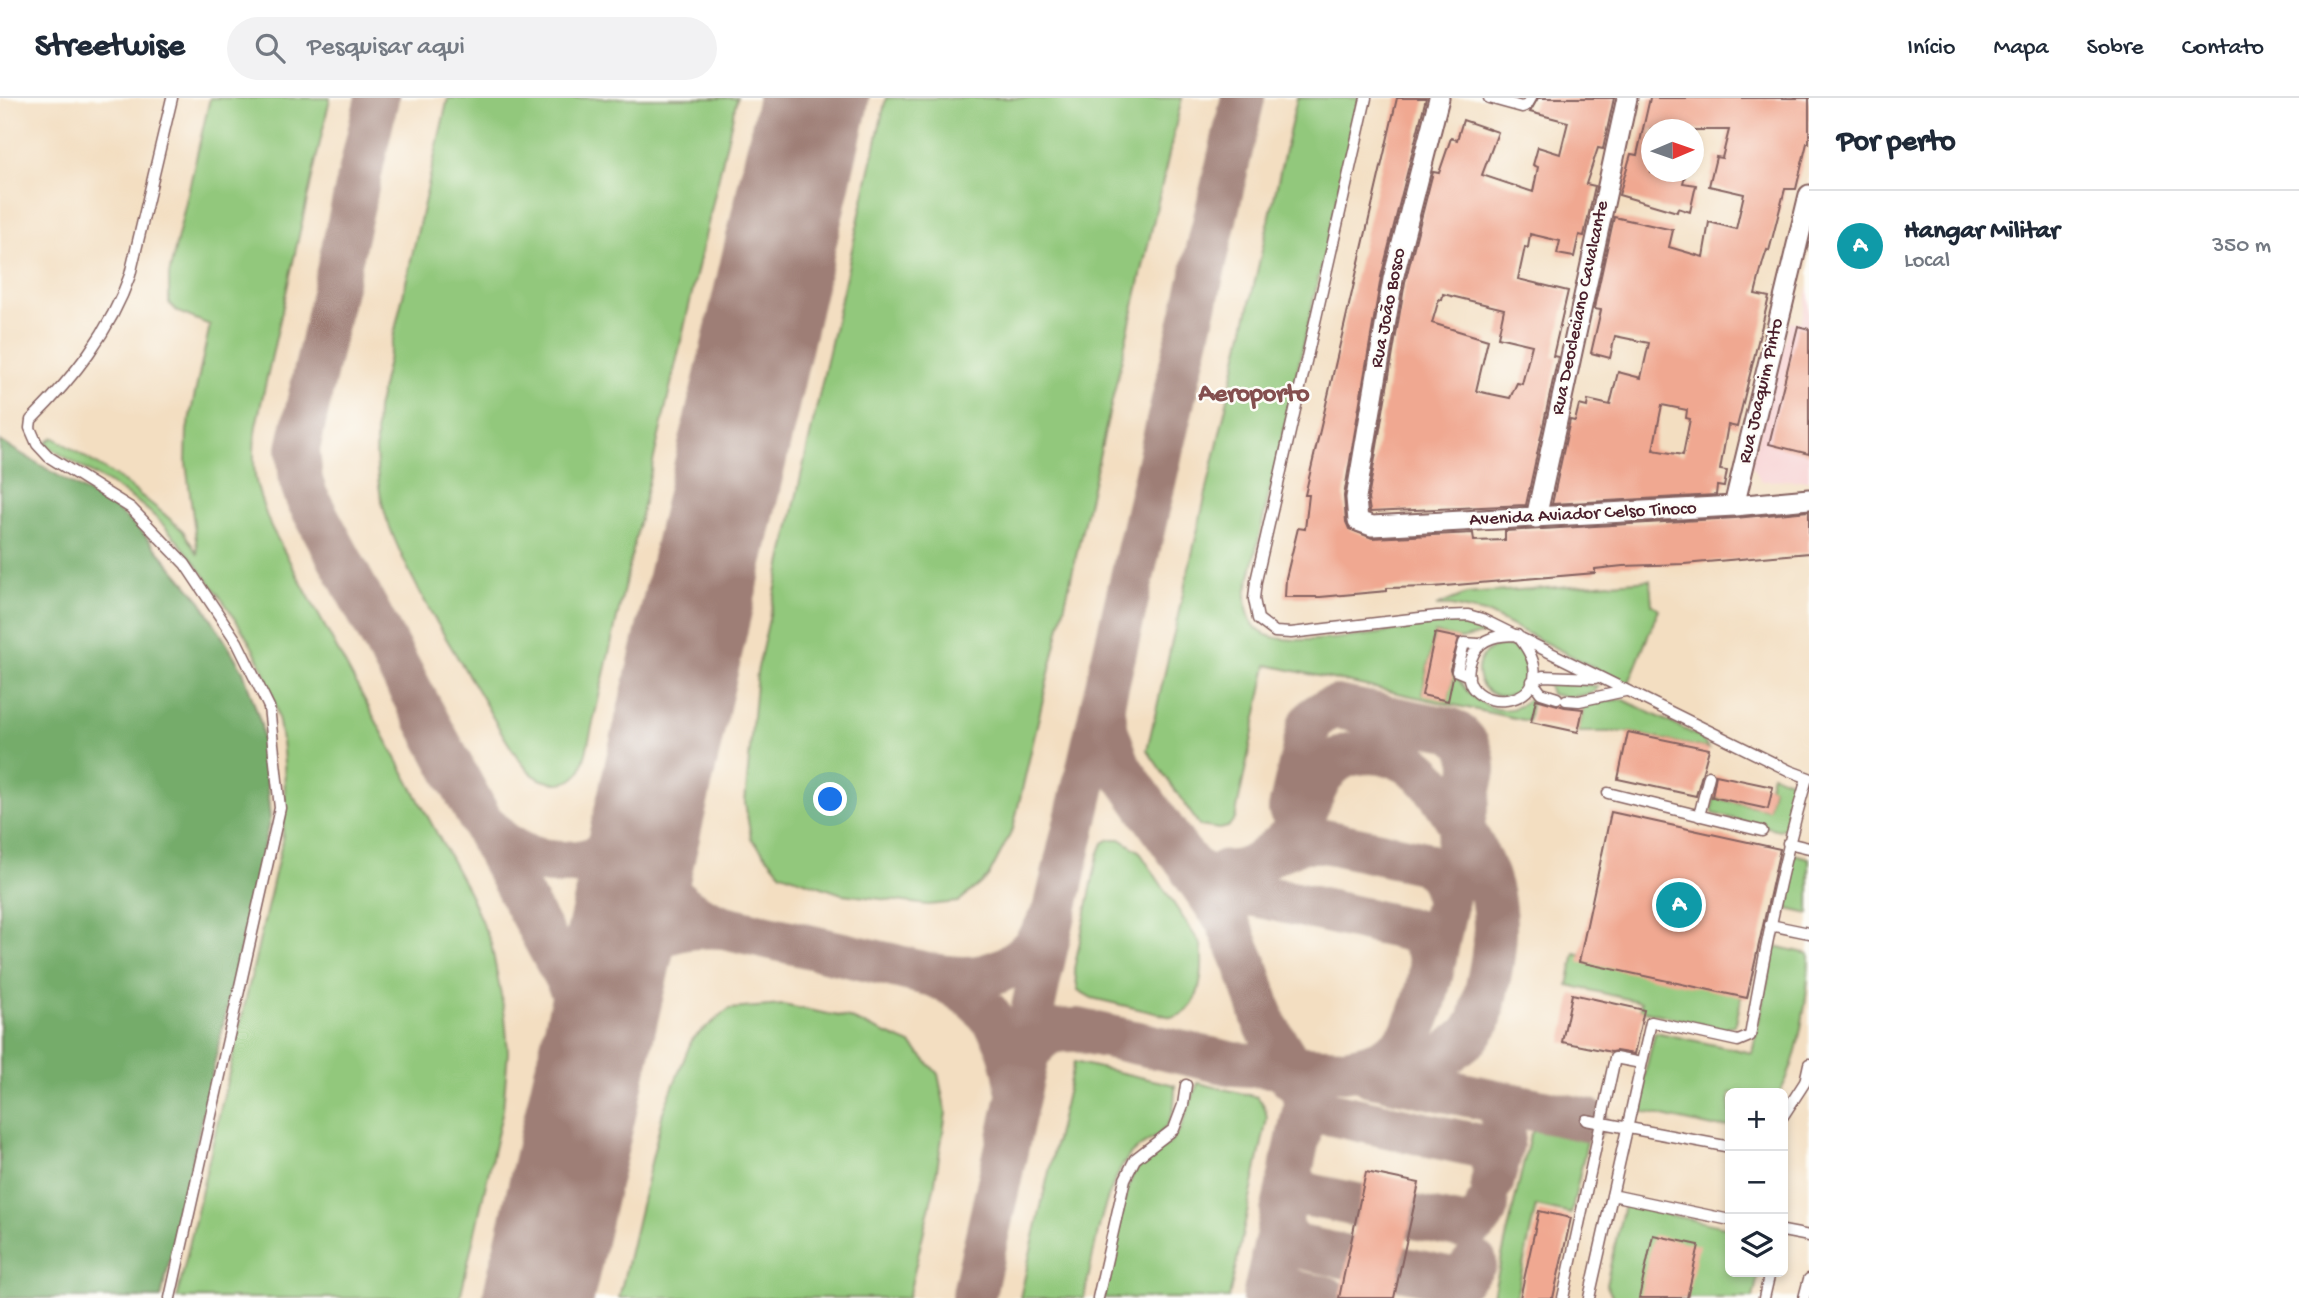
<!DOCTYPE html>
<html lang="pt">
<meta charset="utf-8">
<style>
body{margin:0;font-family:"Gochi Hand",sans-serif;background:#f2f2f3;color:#1f2937}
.controls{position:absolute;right:21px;bottom:21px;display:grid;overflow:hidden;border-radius:10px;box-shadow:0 4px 10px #0003}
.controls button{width:63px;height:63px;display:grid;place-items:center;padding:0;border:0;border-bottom:2px solid #e0e1e3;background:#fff;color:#1f2937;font:35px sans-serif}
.compass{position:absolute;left:1641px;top:21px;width:63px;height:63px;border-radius:50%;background:#fff;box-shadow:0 4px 10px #0003;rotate:88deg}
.you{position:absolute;left:831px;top:702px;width:24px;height:24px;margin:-18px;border:5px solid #fff;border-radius:50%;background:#1a73e8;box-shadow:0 0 0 10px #1a73e833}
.badge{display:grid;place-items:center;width:46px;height:46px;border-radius:50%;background:#0f766e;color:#fff;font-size:23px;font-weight:700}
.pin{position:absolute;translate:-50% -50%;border:4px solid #fff;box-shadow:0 2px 7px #0006}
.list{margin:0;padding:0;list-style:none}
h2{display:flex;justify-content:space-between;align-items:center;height:91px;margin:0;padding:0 28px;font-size:30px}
h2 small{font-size:23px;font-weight:400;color:#747a83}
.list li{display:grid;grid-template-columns:46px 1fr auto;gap:21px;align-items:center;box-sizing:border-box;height:112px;padding:0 28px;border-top:2px solid #e0e1e3}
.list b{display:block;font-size:26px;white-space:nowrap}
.list p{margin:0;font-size:23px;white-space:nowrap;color:#747a83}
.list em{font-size:23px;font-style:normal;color:#747a83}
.icon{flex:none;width:38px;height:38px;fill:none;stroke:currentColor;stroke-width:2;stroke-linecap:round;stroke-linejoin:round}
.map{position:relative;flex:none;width:1809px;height:1200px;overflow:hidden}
header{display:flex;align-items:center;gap:42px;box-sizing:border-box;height:98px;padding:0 35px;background:#fff;border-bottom:2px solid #e0e1e3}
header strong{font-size:33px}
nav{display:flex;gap:38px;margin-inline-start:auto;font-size:24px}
.search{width:490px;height:63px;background:#f2f2f3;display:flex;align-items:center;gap:18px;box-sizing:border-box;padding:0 24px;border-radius:38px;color:#747a83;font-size:26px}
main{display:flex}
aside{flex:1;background:#fff}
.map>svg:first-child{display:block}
</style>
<header>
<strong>Streetwise</strong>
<div class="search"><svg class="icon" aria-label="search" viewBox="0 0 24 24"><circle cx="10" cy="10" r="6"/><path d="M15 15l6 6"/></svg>Pesquisar aqui</div>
<nav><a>Início</a><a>Mapa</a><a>Sobre</a><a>Contato</a></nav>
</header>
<main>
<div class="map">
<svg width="1809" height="1200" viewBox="0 0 1809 1200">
<rect width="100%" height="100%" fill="#fdfcf7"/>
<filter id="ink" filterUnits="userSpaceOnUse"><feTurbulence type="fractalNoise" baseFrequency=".0143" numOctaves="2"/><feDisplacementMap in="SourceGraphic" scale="14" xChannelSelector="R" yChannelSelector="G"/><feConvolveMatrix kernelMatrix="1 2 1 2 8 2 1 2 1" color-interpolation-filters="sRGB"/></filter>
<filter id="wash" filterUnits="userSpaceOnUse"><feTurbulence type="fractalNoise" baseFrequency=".00686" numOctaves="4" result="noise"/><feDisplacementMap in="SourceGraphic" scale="28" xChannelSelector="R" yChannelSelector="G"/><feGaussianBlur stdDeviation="1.57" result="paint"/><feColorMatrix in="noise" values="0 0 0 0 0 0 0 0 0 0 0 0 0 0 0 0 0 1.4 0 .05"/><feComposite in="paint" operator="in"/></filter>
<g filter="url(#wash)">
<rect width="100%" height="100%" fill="#f3dec1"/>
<!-- built -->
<path fill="#f7cfd1" d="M1809 187V382L1761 383 1751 366 1790 224H1801Z"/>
<!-- green -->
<path fill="#92c87b" stroke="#6e7453" stroke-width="2" d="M210 0H330L256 328C251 372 254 385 270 427L468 793 491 845 505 918 508 954 503 1011 460 1200H177L282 745C288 685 286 617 259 562 244 532 224 503 204 477 185 451 166 426 140 406 110 384 76 368 45 346L53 339 120 381 163 415 183 433 198 457 186 365 187 332 210 227 178 214 169 205V177Z
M448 0H737L586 655C584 660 583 670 579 675 567 692 540 685 528 672 513 657 493 620 482 600 448 543 410 485 387 422 375 386 375 348 377 311Z
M886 0H1182L1013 731 988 779 958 804 928 807 842 796 781 775 751 740 745 705 757 574Z
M1297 0H1360L1246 496C1246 509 1249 526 1261 534 1285 552 1389 535 1420 528 1430 526 1440 522 1451 522 1463 523 1477 528 1486 535L1461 541 1435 535 1422 596 1448 602 1454 573C1468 604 1506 628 1533 597L1528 623 1267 567 1235 721 1228 729 1219 731 1200 728 1147 652Z
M1650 482 1652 506 1659 511 1628 587 1489 516 1451 508H1436L1466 496Z
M1478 573a25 25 0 1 1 50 0a25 25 0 1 1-50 0Z
M1547 583 1598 588 1596 592C1581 600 1568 600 1551 596Z
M1622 601 1700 639 1709 651 1628 634H1578L1583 612 1574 609Z
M1772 676 1793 684 1796 688 1786 730 1779 732 1714 716 1712 711 1714 700 1768 711 1773 690 1769 688Z
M1110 741H1120L1139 753 1201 847C1204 870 1202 916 1172 919L1092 900 1078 892 1074 871 1098 757 1103 745Z
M1794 756 1809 760V816L1783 810Z
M1775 848 1809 856C1809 891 1799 966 1779 995H1730V1027L1728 1028 1713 1029 1636 1012 1655 934 1752 955Z
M1575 855 1743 893 1736 924 1734 927 1724 931 1640 912 1641 904 1568 887Z
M783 907 849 920 911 946 938 976 946 1015 934 1090 908 1200H619L663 1014 692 941 729 911Z
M1074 964 1175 987C1175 1004 1174 1025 1159 1036 1150 1044 1137 1048 1129 1058 1100 1098 1095 1153 1084 1200H1020Z
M1198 985 1257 999C1264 1005 1266 1011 1267 1021L1229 1200H1103L1123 1107 1133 1076 1151 1056 1169 1046 1180 1031Z
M1541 1029 1588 1039 1571 1116 1536 1108 1516 1200 1493 1197 1530 1037 1536 1030Z
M1624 1107 1730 1130V1174H1759L1753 1200H1613L1606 1186Z"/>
<!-- forest -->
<path fill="#75ac6b" stroke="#60664b" stroke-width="2" d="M0 343 118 413 142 434 201 503 243 573 261 626 270 720 161 1200H0Z"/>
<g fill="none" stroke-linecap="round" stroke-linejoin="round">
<!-- taxiway -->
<path stroke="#9e7e76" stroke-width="44" d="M377 0 298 351 301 383 307 400 582 910 591 944 592 967
M655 689C653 705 649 722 649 738 648 787 682 815 724 829 777 841 829 853 882 865 913 872 950 885 983 878 1014 872 1038 850 1049 822
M1290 711 1309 628 1317 618 1327 612 1337 609 1449 631C1466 639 1474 653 1474 672L1431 878
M487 729C516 766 575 777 614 750 633 737 644 718 652 698
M1271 756 1301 743H1324L1421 764C1439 772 1446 786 1446 806
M1192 773 1226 821 1247 870 1265 926 1316 1009 1323 1014 1479 1048 1490 1056 1495 1073
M1224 774C1244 776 1257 768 1271 755 1283 746 1292 737 1300 724 1314 699 1319 663 1353 656 1408 645 1434 683 1459 725 1476 752 1491 779 1494 812 1498 846 1489 879 1482 912L1479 924 1469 938 1445 957 1389 980 1371 977
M936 878C986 901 1011 934 1017 990
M595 956C602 931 606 902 616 878 634 837 683 826 723 829
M1027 959C1041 935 1050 931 1078 932L1234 966 1344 972C1397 965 1415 943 1427 893 1433 869 1433 852 1415 833L1229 791 1207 780 1191 768 1179 754 1120 670 1106 631 1104 613
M1386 980 1586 1022
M1491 1002C1515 1022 1498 1059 1492 1085
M1292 1065C1290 1082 1297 1094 1314 1098L1462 1129C1476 1128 1483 1121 1487 1108
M1282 1114C1280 1130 1283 1143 1300 1149L1452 1181 1463 1178 1475 1164
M1272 1161C1269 1195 1301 1195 1326 1200
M973 1200 1027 959 1033 910 1040 877 1243 0
M1264 1200 1305 1008 1303 989 1292 980"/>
<!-- runway -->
<path stroke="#9e7e76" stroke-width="110" d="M538 1200 814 0"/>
</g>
<g id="blocks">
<!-- building -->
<path fill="#f0a891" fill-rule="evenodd" d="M1397 0H1426L1381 179 1344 398 1346 424 1349 431 1372 440 1473 435 1474 443 1505 442V433L1735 420 1809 413V455L1684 466 1623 468 1595 471V475L1433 489 1387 490V493L1320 499H1285L1286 480 1298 430 1305 431 1309 397H1305Z
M1538 0H1614L1603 51 1598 50 1586 86 1595 88 1584 138 1579 137 1574 159 1557 156 1560 143 1530 136 1528 150 1525 149 1518 181 1568 193 1553 258 1558 259 1526 407 1370 414 1368 401 1405 184 1433 74 1439 75 1451 40 1457 42 1463 22 1498 34 1482 77 1533 94 1538 69 1533 67 1538 49 1560 56 1568 24 1530 14ZM1443 196 1504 211 1498 239 1532 247 1522 286 1517 285 1510 300 1476 293 1488 242 1432 225 1439 201 1442 202Z
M1650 0H1809V45H1807L1796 91H1785L1769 153 1767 152 1763 164 1755 196 1769 199 1737 329 1728 327 1720 372 1727 373 1724 389 1717 388 1716 397 1552 406 1570 322 1575 323 1579 307 1587 309 1588 302 1610 307 1618 274 1641 280 1649 245 1615 238 1610 260 1591 255 1601 212 1594 211 1595 205 1614 119 1673 132 1669 149 1703 159 1709 124 1736 131 1744 96 1709 88 1716 59 1722 60 1729 32H1651V74H1686L1683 85 1696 87 1690 114 1678 110 1677 114 1619 97 1631 56 1637 57ZM1662 307 1687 312 1686 320 1690 321 1683 357 1653 352Z
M1798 228 1809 231V356L1769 346Z
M1435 535 1459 540 1450 571 1453 579 1448 603 1422 597Z
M1536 601 1565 609 1583 611 1578 634 1531 624Z
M1628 634 1709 651 1696 698 1618 681Z
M1716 677 1773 689 1768 711 1712 699Z
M1611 714 1780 751 1747 900 1579 864Z
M1572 896 1644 912 1634 956 1616 953 1611 954 1562 944Z
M1366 1074 1419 1085 1394 1200H1339Z
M1539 1113 1571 1120 1553 1200H1520Z
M1653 1137 1699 1147 1687 1200H1639Z"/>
</g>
</g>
<g filter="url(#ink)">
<use href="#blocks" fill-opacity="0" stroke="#856260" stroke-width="2"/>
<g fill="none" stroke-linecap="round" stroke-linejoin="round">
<defs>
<path id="lane" d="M1366 0 1256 483 1254 501 1258 521 1275 534 1291 535 1437 518 1468 517 1482 521 1790 673 1809 680
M1489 0 1522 9 1527 7 1531 0
M1517 537C1583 616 1439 625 1474 555 1482 539 1500 537 1517 537Z
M1469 578 1457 573 1464 545 1478 546
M1557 600 1541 595 1532 583 1543 578 1595 580
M1566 602 1579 603 1625 593
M1608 695 1762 733
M1699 718 1709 678
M1788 745 1809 750
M1770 827 1809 835
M1783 1018 1805 984 1809 966
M1586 1022 1725 1048 1730 1047
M1612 1097 1730 1122
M1783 1133 1809 1138
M170 1200 280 710 269 609 237 544 185 466 131 410 49 359 37 346 30 330 31 322C73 280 110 234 130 177L172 0
M1098 1200 1125 1081 1135 1061 1174 1031 1183 1007 1186 987
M1563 1200 1615 960 1641 965
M1589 1200 1651 924 1738 943 1750 938C1765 850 1782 765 1807 680
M1764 1200 1770 1174
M1804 1200 1809 1181"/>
<path id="street" d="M1439 0 1393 181 1356 400 1358 423 1372 428 1734 408 1809 401
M1734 408 1809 97
M1536 420 1627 0"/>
</defs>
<!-- lane casing -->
<use href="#lane" stroke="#856260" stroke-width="13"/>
<!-- street casing -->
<use href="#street" stroke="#856260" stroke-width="23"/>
<!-- lane -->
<use href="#lane" stroke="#fff" stroke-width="10"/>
<!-- street -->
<use href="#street" stroke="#fff" stroke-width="19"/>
</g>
</g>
<g text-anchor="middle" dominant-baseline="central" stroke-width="5" stroke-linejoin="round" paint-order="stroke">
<!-- street labels -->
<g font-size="19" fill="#4a1f2b" stroke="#fdfcf7">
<text transform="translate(1389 210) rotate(-79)">Rua João Bosco</text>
<text transform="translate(1581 210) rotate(-78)">Rua Deocleciano Cavalcante</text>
<text transform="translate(1762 293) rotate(-77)">Rua Joaquim Pinto</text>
<text transform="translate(1583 417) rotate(-3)">Avenida Aviador Celso Tinoco</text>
</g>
<!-- district labels -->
<g font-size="26" font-weight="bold" fill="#844f4f" stroke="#fdfcf7">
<text x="1254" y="297">Aeroporto</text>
</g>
</g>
</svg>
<div class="controls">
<button>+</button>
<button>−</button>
<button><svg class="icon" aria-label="layers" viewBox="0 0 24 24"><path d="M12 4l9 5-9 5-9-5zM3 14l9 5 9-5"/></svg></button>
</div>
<svg class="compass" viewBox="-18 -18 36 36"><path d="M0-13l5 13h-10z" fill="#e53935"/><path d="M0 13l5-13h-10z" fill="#747a83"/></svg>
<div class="you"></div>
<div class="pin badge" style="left:1679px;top:807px;background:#0f9aa8">A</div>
</div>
<aside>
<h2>Por perto<small></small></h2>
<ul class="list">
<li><span class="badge" style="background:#0f9aa8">A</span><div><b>Hangar Militar</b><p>Local</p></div><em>350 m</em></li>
</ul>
</aside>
</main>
